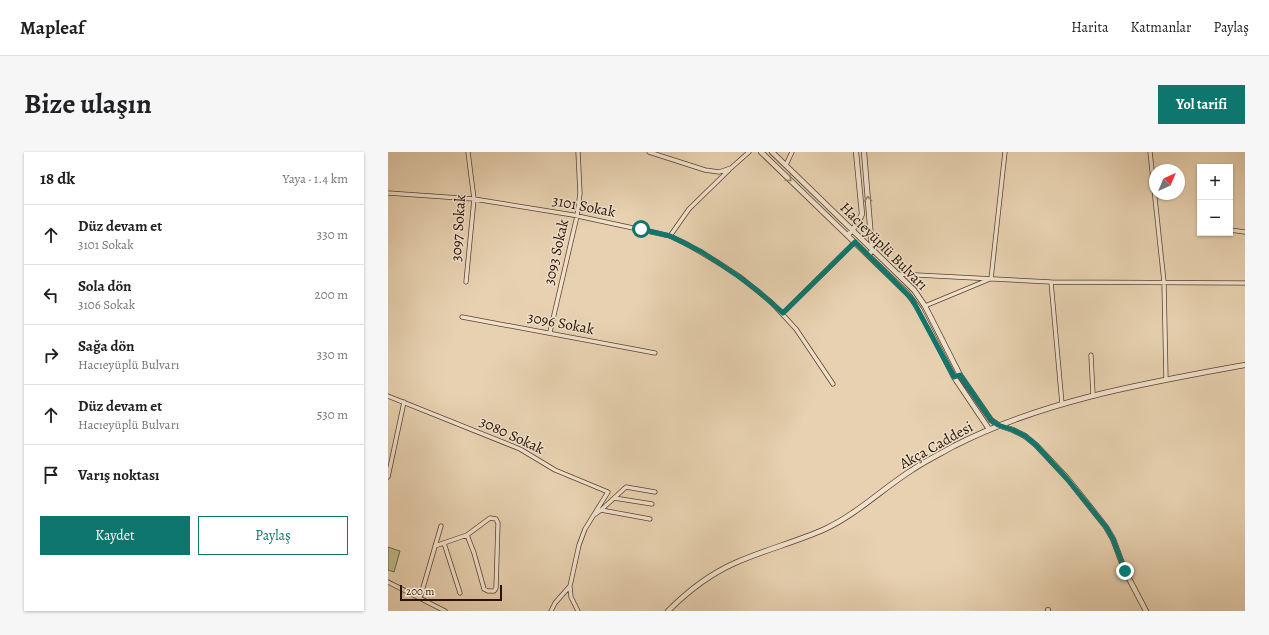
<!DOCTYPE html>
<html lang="tr">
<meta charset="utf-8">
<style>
body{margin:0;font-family:Alegreya,serif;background:#f6f6f6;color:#202124}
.controls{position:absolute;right:12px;top:12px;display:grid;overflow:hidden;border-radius:0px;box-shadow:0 1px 3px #0004}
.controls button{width:36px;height:36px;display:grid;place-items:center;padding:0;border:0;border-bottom:1px solid #e0e0e0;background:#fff;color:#202124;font:20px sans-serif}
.compass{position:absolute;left:761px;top:12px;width:36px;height:36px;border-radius:50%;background:#fff;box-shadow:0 1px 3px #0004;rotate:44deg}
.scale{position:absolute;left:12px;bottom:10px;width:102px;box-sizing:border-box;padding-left:4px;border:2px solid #2c1104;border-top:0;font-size:11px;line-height:14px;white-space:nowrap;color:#2c1104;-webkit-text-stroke:3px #efe1cc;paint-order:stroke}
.stop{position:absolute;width:12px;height:12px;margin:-9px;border:3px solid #0f766e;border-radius:50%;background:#fff}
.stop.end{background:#0f766e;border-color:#fff;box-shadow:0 1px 4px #0008}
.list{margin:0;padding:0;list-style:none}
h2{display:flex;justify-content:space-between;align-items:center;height:52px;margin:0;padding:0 16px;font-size:17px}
h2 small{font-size:13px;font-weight:400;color:#757577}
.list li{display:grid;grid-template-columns:26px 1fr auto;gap:12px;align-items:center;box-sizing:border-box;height:60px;padding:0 16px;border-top:1px solid #e0e0e0}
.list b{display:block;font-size:15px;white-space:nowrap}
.list p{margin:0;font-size:13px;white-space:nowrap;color:#757577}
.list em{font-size:13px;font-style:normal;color:#757577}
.actions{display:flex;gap:8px;padding:12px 16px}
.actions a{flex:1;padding:9px 0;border:1px solid #0f766e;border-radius:0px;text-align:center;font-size:14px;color:#0f766e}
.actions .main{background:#0f766e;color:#fff}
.icon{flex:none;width:22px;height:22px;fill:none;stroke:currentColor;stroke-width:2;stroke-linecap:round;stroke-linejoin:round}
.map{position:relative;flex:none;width:857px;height:459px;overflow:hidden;border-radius:0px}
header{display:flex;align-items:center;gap:24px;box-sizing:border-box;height:56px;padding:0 20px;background:#fff;border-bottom:1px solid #e0e0e0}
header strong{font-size:19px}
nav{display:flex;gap:22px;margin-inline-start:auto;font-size:14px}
.intro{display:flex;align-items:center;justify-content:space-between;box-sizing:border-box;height:96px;padding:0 24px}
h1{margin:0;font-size:28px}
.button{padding:10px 18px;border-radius:0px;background:#0f766e;color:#fff;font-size:14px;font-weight:700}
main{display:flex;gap:24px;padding:0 24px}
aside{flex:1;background:#fff;border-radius:0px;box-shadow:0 1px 3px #0004}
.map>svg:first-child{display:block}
</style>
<header>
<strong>Mapleaf</strong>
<nav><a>Harita</a><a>Katmanlar</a><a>Paylaş</a></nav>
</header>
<div class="intro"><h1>Bize ulaşın</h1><a class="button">Yol tarifi</a></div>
<main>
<aside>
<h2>18 dk<small>Yaya · 1.4 km</small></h2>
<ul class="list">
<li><svg class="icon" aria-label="ahead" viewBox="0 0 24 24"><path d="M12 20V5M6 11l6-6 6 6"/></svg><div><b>Düz devam et</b><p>3101 Sokak</p></div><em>330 m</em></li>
<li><svg class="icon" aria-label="left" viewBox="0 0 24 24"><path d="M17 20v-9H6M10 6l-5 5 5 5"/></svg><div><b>Sola dön</b><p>3106 Sokak</p></div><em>200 m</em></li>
<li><svg class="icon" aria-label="right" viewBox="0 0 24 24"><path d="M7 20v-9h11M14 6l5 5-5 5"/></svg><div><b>Sağa dön</b><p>Hacıeyüplü Bulvarı</p></div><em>330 m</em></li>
<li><svg class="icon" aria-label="ahead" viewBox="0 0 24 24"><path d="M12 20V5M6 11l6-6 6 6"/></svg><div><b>Düz devam et</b><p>Hacıeyüplü Bulvarı</p></div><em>530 m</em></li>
<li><svg class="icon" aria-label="arrive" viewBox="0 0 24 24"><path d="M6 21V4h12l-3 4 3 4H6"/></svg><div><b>Varış noktası</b></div></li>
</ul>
<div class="actions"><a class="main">Kaydet</a><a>Paylaş</a></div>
</aside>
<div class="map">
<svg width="857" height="459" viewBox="0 0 857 459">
<rect width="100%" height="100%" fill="#e7d1b0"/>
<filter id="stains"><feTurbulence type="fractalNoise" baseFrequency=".005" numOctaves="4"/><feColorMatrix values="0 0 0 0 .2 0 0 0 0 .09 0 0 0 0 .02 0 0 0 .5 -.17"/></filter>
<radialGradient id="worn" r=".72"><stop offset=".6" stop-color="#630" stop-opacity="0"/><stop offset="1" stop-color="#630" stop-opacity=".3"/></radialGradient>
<!-- green -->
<path fill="#baba88" stroke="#736646" d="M0 395 12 399 6 420 0 418Z"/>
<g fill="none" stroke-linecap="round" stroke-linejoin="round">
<defs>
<path id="minor" d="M261 0 317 18 331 20 343 16 361 0
M762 0 776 130 778 227
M398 13 404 0
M0 41 86 47 185 63 282 84 297 91 331 111 351 124 383 150 408 177 445 232
M842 78 857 80
M282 84 301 57 341 18
M510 122 663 130 857 131
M603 127 617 0
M78 130 86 47 80 0
M663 130 674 252
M537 154 602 127
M395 161 467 90
M74 165 267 201
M162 180 189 64 192 41 190 0
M703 203 705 243
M0 244 132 297 167 318 220 340 197 377 191 393 182 434 167 451 163 459
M0 325 16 250
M226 346 264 352
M213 358 238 335 267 340
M206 363 213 358 262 367
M56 391 72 441
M47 394 79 383 102 366 108 367 110 371 108 436 106 439H100L96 437 86 401 79 383
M0 430 57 459
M182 435 183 445 190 459
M32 446 53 374"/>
<path id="tertiary" d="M373 0 520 142 531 157 566 225 601 277
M384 0 526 138 537 154 572 223 603 268 610 273 625 278 637 284 648 293 680 327 718 375 725 387 737 419 758 459
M476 0 483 86 485 98 480 103
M460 83 470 71 474 62 468 0
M660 458V459
M280 459C299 440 322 422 347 411 376 398 408 390 437 377 469 362 494 337 524 318 537 309 552 302 566 294 656 248 758 231 857 213"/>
</defs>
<!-- minor casing -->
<use href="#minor" stroke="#5b412f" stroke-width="5"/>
<!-- tertiary casing -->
<use href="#tertiary" stroke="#5b412f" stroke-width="6"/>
<!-- minor -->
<use href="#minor" stroke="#efe1cc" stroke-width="3.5"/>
<!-- tertiary -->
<use href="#tertiary" stroke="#efe1cc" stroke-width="4.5"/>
</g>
<!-- one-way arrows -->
<defs><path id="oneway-chevron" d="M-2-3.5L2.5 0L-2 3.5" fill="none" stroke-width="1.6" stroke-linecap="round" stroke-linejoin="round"/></defs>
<g stroke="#978372">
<use href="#oneway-chevron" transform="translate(401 27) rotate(44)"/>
<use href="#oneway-chevron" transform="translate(480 47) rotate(-94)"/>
</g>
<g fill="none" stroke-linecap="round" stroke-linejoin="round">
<!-- route -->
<path stroke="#0f766e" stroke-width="5" d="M253 77 282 84 314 100 350 124 370 139 395 161 467 90 524 147 566 225 572 223 603 268 610 273 625 278 637 284 648 293 680 328 718 375 725 387 737 419"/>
</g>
<g text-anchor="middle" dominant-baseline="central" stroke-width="3" stroke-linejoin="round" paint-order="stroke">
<!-- street labels -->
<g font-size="15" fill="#2c1104" stroke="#efe1cc">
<text transform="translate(196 54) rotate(11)">3101 Sokak</text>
<text transform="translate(70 76) rotate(-86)">3097 Sokak</text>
<text transform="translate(496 94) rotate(45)">Hacıeyüplü Bulvarı</text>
<text transform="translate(168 100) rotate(-77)">3093 Sokak</text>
<text transform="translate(173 171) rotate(11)">3096 Sokak</text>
<text transform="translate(124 283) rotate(25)">3080 Sokak</text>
<text transform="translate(548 293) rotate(-29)">Akça Caddesi</text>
</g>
</g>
<rect width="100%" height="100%" filter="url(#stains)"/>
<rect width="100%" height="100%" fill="url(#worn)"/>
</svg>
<div class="controls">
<button>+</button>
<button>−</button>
</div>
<svg class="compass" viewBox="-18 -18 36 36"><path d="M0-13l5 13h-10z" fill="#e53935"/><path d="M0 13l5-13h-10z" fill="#757577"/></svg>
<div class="scale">200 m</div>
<div class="stop" style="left:253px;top:77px"></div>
<div class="stop end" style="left:737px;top:419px"></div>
</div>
</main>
